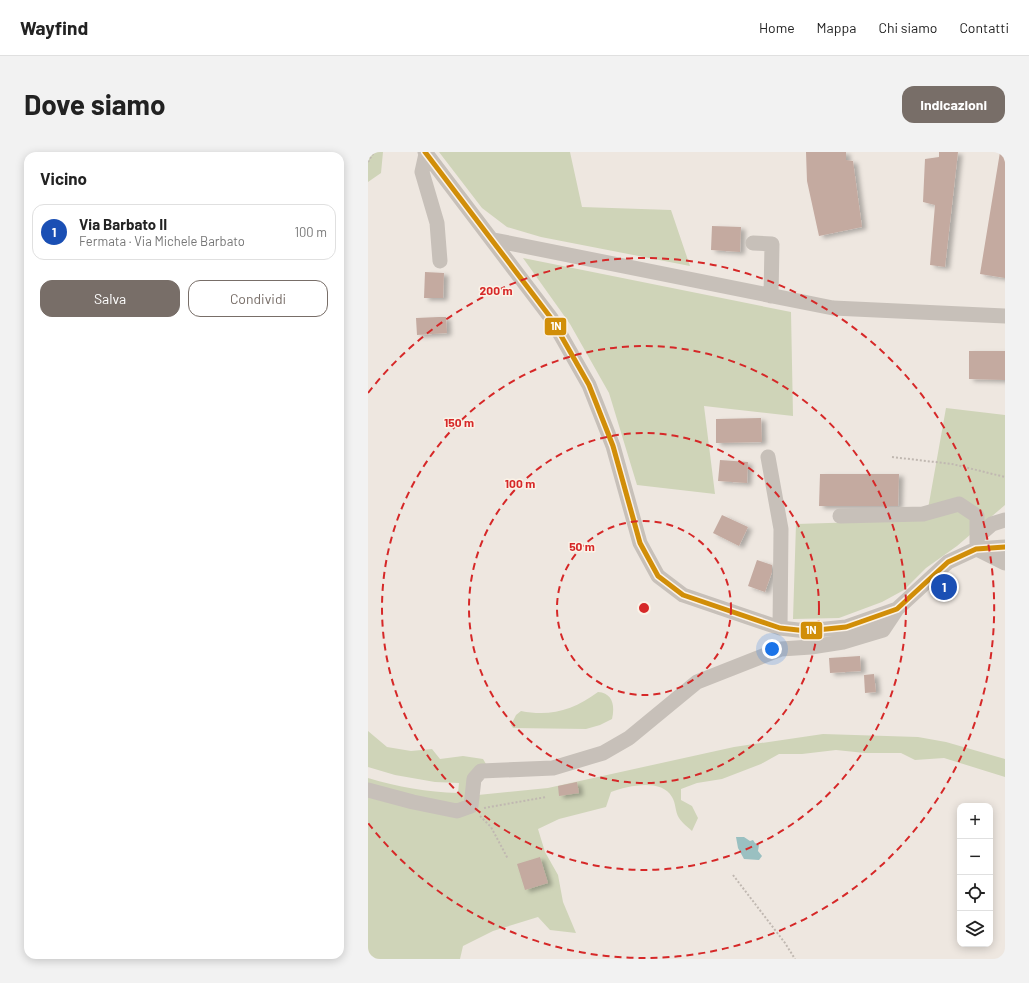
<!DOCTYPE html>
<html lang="it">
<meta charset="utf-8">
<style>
body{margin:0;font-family:Barlow,sans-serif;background:#f2f2f2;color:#222}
.controls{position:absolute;right:12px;bottom:12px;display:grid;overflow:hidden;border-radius:8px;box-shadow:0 2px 10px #0003}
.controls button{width:36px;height:36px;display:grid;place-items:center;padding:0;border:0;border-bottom:1px solid #e0e0e0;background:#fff;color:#222;font:20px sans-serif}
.you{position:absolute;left:404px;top:497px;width:14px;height:14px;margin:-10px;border:3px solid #fff;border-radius:50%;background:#1a73e8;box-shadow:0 0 0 6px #1a73e833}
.badge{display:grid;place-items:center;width:26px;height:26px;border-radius:50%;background:#786e68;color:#fff;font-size:13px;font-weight:700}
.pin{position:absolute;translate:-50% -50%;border:2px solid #fff;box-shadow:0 1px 4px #0006}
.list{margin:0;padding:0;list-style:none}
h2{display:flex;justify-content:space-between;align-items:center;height:52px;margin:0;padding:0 16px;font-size:17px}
h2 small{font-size:13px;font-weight:400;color:#767676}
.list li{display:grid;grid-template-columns:26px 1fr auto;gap:12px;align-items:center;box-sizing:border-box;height:56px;margin:0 8px 8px;padding:0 8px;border:1px solid #e0e0e0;border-radius:12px}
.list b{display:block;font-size:15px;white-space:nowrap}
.list p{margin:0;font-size:13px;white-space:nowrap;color:#767676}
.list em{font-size:13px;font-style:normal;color:#767676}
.actions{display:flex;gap:8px;padding:12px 16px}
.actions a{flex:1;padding:9px 0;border:1px solid #786e68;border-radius:12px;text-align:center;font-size:14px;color:#786e68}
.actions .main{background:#786e68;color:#fff}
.icon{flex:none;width:22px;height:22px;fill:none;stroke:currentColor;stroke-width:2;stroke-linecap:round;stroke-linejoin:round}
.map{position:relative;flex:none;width:637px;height:807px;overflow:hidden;border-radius:12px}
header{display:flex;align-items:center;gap:24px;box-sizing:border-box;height:56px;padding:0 20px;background:#fff;border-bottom:1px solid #e0e0e0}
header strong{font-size:19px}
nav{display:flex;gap:22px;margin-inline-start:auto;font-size:14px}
.intro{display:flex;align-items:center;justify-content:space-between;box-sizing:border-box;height:96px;padding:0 24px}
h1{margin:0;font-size:28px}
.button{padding:10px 18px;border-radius:12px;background:#786e68;color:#fff;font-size:14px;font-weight:700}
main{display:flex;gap:24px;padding:0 24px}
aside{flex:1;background:#fff;border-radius:12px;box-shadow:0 2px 10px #0003}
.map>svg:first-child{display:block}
</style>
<header>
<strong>Wayfind</strong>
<nav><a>Home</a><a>Mappa</a><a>Chi siamo</a><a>Contatti</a></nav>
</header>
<div class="intro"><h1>Dove siamo</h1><a class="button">Indicazioni</a></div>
<main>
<aside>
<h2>Vicino<small></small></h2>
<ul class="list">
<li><span class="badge" style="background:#1a4fb4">1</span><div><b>Via Barbato II</b><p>Fermata · Via Michele Barbato</p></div><em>100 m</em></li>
</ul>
<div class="actions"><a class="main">Salva</a><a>Condividi</a></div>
</aside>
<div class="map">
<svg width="637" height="807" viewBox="0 0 637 807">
<defs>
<filter id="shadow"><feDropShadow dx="4.5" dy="2.5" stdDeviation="2" flood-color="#0004"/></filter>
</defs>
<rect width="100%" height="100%" fill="#eee7e0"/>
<!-- green -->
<path fill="#cfd4b8" d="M0 0H15L13 21 0 30Z
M71 0H202L214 55 303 58 322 114 173 85 139 75 114 56Z
M155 106 423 160 425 264 336 254 347 342 269 333 241 241 202 172Z
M578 256 637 263V353L589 394 558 416 536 438 514 450 471 466 425 467 428 372 558 368Z
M230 540C245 541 247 554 244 567L232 573 218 577 145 576 143 573 148 563 153 559C182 565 206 558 230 540Z
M0 579 19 595 43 599 64 597 72 607 95 604 115 607 118 612 100 644 180 636 366 595 455 582 550 585 578 590 637 607V625L576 606 547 608 533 601H497L468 598 434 602H411L393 612 354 627 329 631 313 637V648L324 654 330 666 324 679C320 675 314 671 311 666 307 660 308 651 304 645 293 626 260 634 243 640L238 655 191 667 170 677 177 700 190 723 195 750 208 781 182 778 170 765 125 779 95 794 92 807H0V626C30 635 59 640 90 641L91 631 67 630 27 623 0 615Z"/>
<!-- water -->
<path fill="#9ac0c1" d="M368 685H376L382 689 385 688 387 691 391 693 390 699 394 704 391 708 376 707 370 696Z"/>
<!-- building -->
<path fill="#c4aaa0" filter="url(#shadow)" d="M438 0H478V8L485 9 494 75 451 84 439 29Z
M571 0H590L577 115 562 113 567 53 555 50 557 7 571 5Z
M632 0H637V126L612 122Z
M344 74 373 75 372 100 343 98Z
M57 120 76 121 75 146H56Z
M71 165H78L79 181 49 183 48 166Z
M601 199H637V228L601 227Z
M393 266 394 290 348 291V267Z
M352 308 380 310 379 331 350 329Z
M452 322H531L530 354H451Z
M354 363 380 375 371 394 345 381Z
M389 408 404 413V420L397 440 380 434Z
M492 504 493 519 462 521 461 506Z
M506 522 508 540 497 541 496 523Z
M209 630 211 641 191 644 190 634Z
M172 705 180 731 157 738 149 712Z"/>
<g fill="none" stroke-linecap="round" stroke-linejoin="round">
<!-- path -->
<path stroke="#c0b8b1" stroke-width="2" stroke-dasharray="2 2" stroke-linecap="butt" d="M0 10 6 0
M524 305 584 312 637 325
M116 656 178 645
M112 664 123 675 140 707
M365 723 417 791 427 807"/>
<!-- minor -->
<path stroke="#c7c0b9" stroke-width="15" d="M57 0 183 166 221 233 245 294 272 391 290 424 315 443 412 476 439 479 478 475 529 457 580 410 608 397 637 395
M58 2 54 20 69 71 72 109
M126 88 465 156 637 164
M385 91 404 92 403 144
M400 305 413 377 412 476
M472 364 555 362 591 352 609 364V385
M609 392V385L624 372 637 368
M609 397 637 411
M0 638 45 650 89 659 103 654 106 627 113 619 185 616 235 601 261 586 329 530 413 497 443 495 475 490 515 478 529 457"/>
<defs>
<path id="bus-1" d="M57 0 183 166 221 233 245 294 272 391 290 424 315 443 412 476 439 479 478 475 529 457 580 410 608 397 637 395"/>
</defs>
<!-- bus-1 casing -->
<use href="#bus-1" stroke="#fbf2e7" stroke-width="8"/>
<!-- bus-1 -->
<use href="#bus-1" stroke="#d18e08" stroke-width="5"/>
</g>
<!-- distance rings -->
<g fill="none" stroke="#d62828" stroke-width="2" stroke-dasharray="7 5">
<circle cx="276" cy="456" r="87"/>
<circle cx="276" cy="456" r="175"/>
<circle cx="276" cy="456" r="262"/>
<path d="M0 241A350 350 0 1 1 0 671"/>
</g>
<circle cx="276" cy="456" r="6" fill="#d62828" stroke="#fbf2e7" stroke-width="2"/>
<g font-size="12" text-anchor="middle" font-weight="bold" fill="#d62828" stroke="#fbf2e7" stroke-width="3" stroke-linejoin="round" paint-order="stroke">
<text x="128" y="143">200 m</text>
<text x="91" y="275">150 m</text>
<text x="152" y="336">100 m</text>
<text x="214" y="399">50 m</text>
</g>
<g stroke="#fbf2e7" stroke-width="1.5">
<rect x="176" y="165" width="23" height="19" rx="4" fill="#d18e08"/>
<rect x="432" y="469" width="23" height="19" rx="4" fill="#d18e08"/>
</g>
<g font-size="11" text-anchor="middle" font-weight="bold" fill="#fff">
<text x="188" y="178">1N</text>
<text x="443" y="482">1N</text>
</g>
</svg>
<div class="controls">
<button>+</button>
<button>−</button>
<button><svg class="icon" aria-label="locate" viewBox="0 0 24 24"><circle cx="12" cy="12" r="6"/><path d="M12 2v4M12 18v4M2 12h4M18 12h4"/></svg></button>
<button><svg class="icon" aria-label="layers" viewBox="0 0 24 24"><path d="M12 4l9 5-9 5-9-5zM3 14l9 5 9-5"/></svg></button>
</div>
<div class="you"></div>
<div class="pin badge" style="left:576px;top:435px;background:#1a4fb4">1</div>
</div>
</main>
